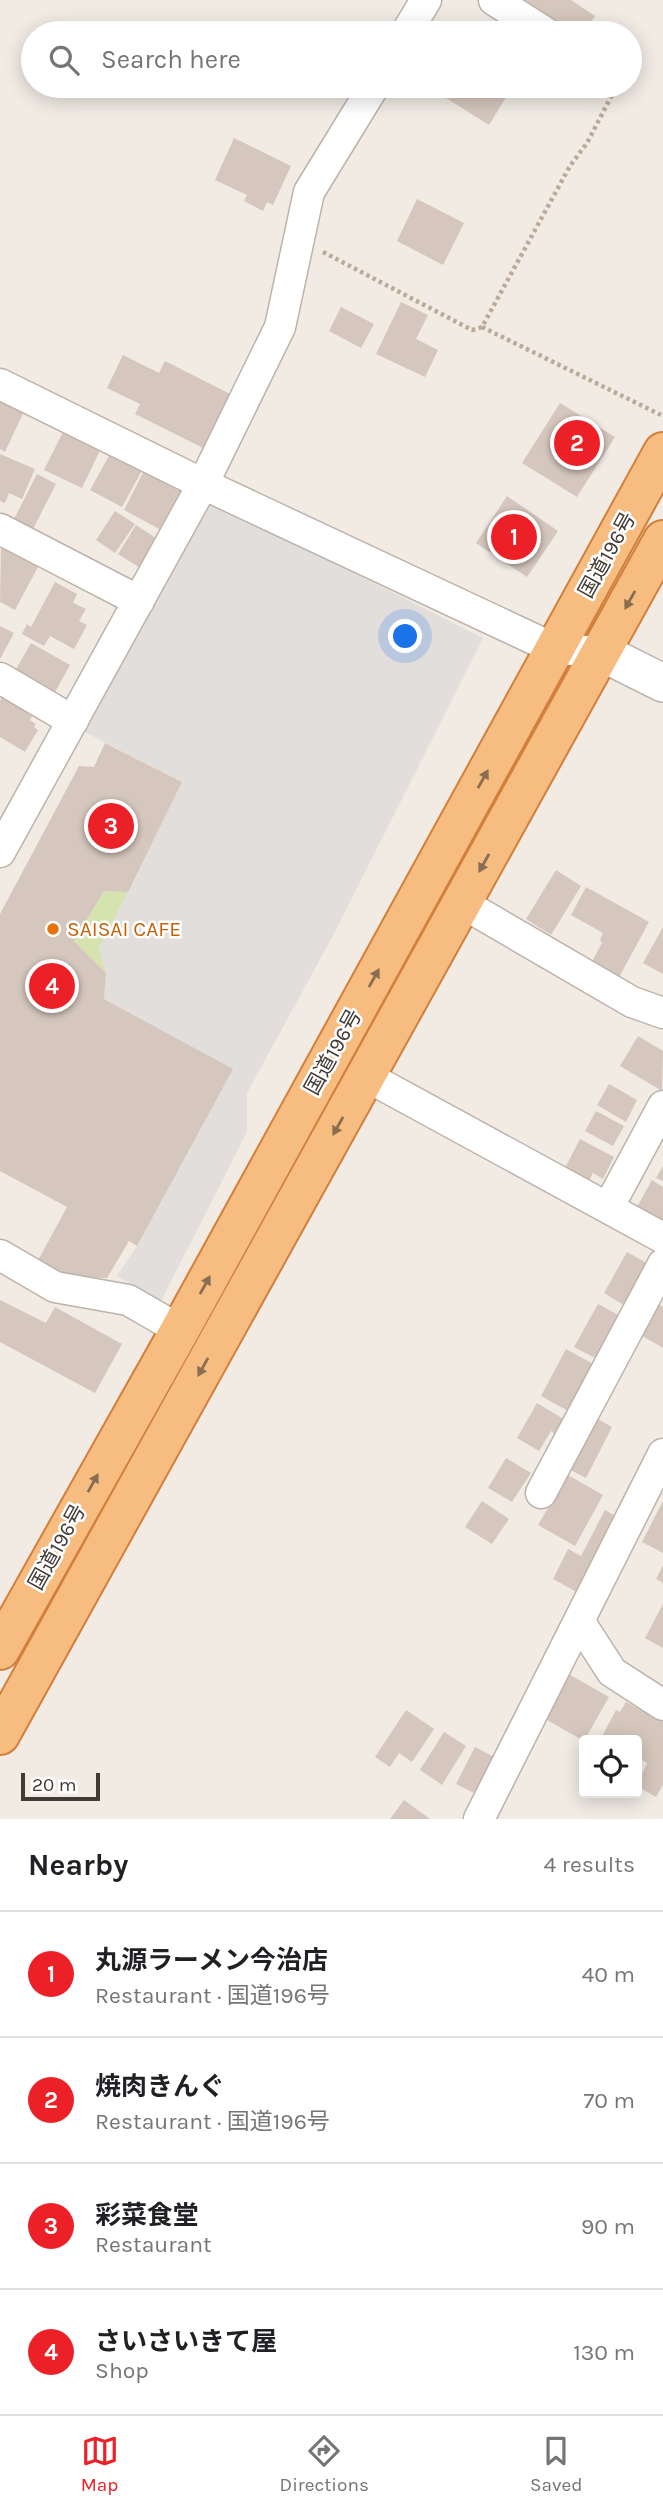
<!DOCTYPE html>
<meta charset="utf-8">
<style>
body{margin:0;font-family:Karla,"Noto Sans JP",sans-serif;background:#f2f2f2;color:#202124}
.controls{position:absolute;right:21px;bottom:21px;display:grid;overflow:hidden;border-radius:7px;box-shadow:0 4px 18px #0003}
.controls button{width:63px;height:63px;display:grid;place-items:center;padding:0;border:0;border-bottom:2px solid #e0e0e0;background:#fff;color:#202124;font:35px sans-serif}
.scale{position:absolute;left:21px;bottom:18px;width:79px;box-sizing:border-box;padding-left:7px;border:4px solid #423a34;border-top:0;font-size:19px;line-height:24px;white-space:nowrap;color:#423a34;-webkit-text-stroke:5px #fff;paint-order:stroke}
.you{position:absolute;left:406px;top:637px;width:24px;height:24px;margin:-18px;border:5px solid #fff;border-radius:50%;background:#1a73e8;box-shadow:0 0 0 10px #1a73e833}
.badge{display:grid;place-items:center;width:46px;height:46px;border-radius:50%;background:#ec2027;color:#fff;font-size:23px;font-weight:700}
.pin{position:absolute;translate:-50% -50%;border:4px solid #fff;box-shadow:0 2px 7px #0006}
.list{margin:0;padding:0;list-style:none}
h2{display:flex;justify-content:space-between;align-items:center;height:91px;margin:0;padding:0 28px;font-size:30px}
h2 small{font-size:23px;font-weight:400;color:#757577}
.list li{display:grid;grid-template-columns:46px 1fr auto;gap:21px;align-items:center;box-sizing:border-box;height:126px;padding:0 28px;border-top:2px solid #e0e0e0}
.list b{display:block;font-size:26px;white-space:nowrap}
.list p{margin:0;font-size:23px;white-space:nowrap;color:#757577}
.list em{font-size:23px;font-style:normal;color:#757577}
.icon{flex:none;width:38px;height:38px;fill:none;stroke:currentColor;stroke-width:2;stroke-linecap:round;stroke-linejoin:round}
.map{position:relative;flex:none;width:663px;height:1819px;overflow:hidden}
.search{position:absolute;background:#fff;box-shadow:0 4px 18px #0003;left:21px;right:21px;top:21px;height:77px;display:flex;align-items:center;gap:18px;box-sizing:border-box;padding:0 24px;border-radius:38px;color:#757577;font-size:26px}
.sheet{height:595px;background:#fff}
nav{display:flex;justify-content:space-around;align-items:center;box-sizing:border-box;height:98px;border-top:2px solid #e0e0e0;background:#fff;font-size:19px;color:#757577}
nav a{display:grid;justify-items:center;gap:4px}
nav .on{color:#ec2027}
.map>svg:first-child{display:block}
</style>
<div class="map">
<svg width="663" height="1819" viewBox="0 0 663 1819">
<rect width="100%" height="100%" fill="#f1ebe4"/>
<!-- green -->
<path fill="#d5e3af" d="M104 891 128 892 99 949 106 973 74 941Z"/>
<!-- parking -->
<path fill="#e2dedc" d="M208 500 483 638 335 932 247 1093V1132L161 1301 117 1276 137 1246 232 1069 104 999 106 973 99 949 182 782 83 731Z"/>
<!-- building -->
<path fill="#d5c7bd" d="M517 0H571L595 16 584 33H557Z
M427 86H506L511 89 489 125Z
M234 138 291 166 273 205 267 202 263 211 244 201 247 195 215 180Z
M417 199 464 223 443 265 397 241Z
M401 302 428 315 416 339 438 350 425 377 376 354Z
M341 307 374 324 361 348 329 331Z
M123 355 159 373 165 361 238 398 211 452 135 414 140 404 107 388Z
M0 397 25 409 5 452 0 449Z
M560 403 615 437 577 497 522 463Z
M66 426 103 444 82 488 44 470Z
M114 447 145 465 122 507 90 490Z
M0 454 35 469 22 499 9 493 5 503 0 501Z
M145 469 187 491 165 532 124 510Z
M37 474 56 484 31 533 12 523Z
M507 496 558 531 527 577 476 543Z
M115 511 135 524 115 553 96 540Z
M136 525 159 540 140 568 118 554Z
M1 545 39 565 15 610 0 602Z
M55 582 77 594 73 603 86 609 79 621 87 625 74 649 50 636 44 646 22 634 27 624 31 627Z
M0 626 14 633 0 659Z
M31 643 70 665 54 694 15 671Z
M2 697 32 716 30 720 36 724 34 727 38 730 25 752 0 737V701Z
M105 743 182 782 128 892 104 891 74 941 106 973 104 999 233 1069 137 1246 129 1241 107 1278 58 1277 36 1264 67 1207 0 1171V914L79 766 94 767Z
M556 870 581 886 551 935 526 919Z
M586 887 649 922 617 981 590 965 602 943 600 940 603 933 571 915Z
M663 927V974L643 963Z
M638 1036 663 1051 662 1091 620 1066Z
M609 1084 637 1100 626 1122 597 1105Z
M596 1111 624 1126 613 1146 585 1131Z
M580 1139 614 1157 603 1179 593 1173 586 1187 562 1174Z
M663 1166V1181L656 1178Z
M652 1180 663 1187V1230L637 1207Z
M627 1252 652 1266 627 1307 604 1293Z
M0 1300 46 1323 55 1307 122 1344 95 1393 0 1342Z
M656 1303 663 1307V1348L639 1334Z
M598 1304 624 1318 601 1361 574 1347Z
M566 1349 597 1366 572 1413 541 1396Z
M537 1403 565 1420 556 1435 551 1431 539 1451 517 1438Z
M589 1414 612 1427 586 1478 563 1466Z
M506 1458 531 1473 512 1502 488 1488Z
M559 1470 603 1495 575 1546 538 1525 555 1496Z
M482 1501 509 1519 492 1544 465 1527Z
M663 1501V1553L642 1542Z
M605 1510 622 1520 582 1595 553 1579 568 1549 581 1556Z
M663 1565V1583L656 1579Z
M663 1604V1648L645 1638Z
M565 1672 609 1697 584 1741 540 1716Z
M626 1702 663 1722V1785L656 1797 637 1786 647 1763 637 1757V1740H606L601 1738 616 1710 620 1712Z
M406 1710 434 1729 412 1762 399 1753 390 1767 375 1757Z
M444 1732 466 1746 442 1785 420 1770Z
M475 1747 498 1759 478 1795 456 1784Z
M404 1800 430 1819H390Z"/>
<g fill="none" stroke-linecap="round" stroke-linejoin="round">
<defs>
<path id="minor" d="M494 0 546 33
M406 33 426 0
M0 384 203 484 555 649 601 652
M0 529 139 601
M0 678 73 721
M0 852 203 484 280 327 309 192 374 86
M462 903 632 1002 663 1013
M366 1076 663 1238
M608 1208 663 1106
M0 1255 55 1287 128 1300 180 1330
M541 1493 663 1264
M579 1621 612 1672 663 1705
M479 1819 663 1454"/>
<path id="tertiary" d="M601 652 663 683"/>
<path id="trunk" d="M0 1650 180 1330 663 452
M0 1735 663 540"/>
</defs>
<!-- minor casing -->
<use href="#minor" stroke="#beb3aa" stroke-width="33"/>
<!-- tertiary casing -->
<use href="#tertiary" stroke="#beb3aa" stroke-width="40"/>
<!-- trunk casing -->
<use href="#trunk" stroke="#d27f3c" stroke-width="42"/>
<!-- path -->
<path stroke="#bcaa99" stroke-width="4.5" stroke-dasharray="3.5 3.5" stroke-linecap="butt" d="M323 252 472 330 482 327 570 166 587 143 613 93 612 86
M482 327 663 416"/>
<!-- minor -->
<use href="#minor" stroke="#fff" stroke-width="30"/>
<!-- tertiary -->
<use href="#tertiary" stroke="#fff" stroke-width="37"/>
<!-- trunk -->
<use href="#trunk" stroke="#f6bc80" stroke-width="38"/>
</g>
<!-- one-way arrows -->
<defs><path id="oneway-solid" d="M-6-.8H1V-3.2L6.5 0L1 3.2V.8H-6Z" transform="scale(1.75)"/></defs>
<g fill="#8a6e52">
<use href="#oneway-solid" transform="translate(630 600) rotate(119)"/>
<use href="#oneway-solid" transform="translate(483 779) rotate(-61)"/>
<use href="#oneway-solid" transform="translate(484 863) rotate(119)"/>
<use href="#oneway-solid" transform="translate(374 978) rotate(-61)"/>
<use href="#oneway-solid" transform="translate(338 1126) rotate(119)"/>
<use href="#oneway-solid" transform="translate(205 1285) rotate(-61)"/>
<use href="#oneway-solid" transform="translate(203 1367) rotate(119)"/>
<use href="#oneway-solid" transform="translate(93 1483) rotate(-61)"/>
</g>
<!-- markers -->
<circle fill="#e8710a" stroke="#fff" stroke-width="2.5" cx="53" cy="929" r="7"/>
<g text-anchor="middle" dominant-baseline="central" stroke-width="5" stroke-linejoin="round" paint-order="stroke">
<!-- street labels -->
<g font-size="21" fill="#423a34" stroke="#fff">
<text transform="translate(607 555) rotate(-61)">国道196号</text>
<text transform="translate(333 1052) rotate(-61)">国道196号</text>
<text transform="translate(57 1547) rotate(-61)">国道196号</text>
</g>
<!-- food labels -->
<g font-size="21" fill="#c56008" stroke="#fff" text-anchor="start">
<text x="67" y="929">SAISAI CAFE</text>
</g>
</g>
</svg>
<div class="controls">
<button><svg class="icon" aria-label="locate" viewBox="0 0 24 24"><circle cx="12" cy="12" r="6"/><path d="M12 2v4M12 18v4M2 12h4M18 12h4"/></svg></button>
</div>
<div class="scale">20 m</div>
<div class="you"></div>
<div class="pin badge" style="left:514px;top:537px">1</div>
<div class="pin badge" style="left:577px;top:443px">2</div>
<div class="pin badge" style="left:111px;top:826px">3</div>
<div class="pin badge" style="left:52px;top:986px">4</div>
<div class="search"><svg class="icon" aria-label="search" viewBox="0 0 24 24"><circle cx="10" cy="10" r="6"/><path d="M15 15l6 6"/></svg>Search here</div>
</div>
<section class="sheet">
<h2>Nearby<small>4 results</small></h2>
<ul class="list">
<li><span class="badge">1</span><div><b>丸源ラーメン今治店</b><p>Restaurant · 国道196号</p></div><em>40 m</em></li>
<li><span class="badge">2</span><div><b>焼肉きんぐ</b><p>Restaurant · 国道196号</p></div><em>70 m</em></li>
<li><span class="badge">3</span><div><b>彩菜食堂</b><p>Restaurant</p></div><em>90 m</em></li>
<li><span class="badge">4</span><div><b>さいさいきて屋</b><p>Shop</p></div><em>130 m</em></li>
</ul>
</section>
<nav>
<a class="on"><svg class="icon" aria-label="map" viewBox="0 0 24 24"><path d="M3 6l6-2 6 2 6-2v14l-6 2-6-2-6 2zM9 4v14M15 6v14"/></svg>Map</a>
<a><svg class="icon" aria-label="directions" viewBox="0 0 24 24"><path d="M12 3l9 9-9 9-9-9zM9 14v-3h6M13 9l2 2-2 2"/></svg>Directions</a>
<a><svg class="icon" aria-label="saved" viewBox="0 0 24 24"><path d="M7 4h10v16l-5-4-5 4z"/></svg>Saved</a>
</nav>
